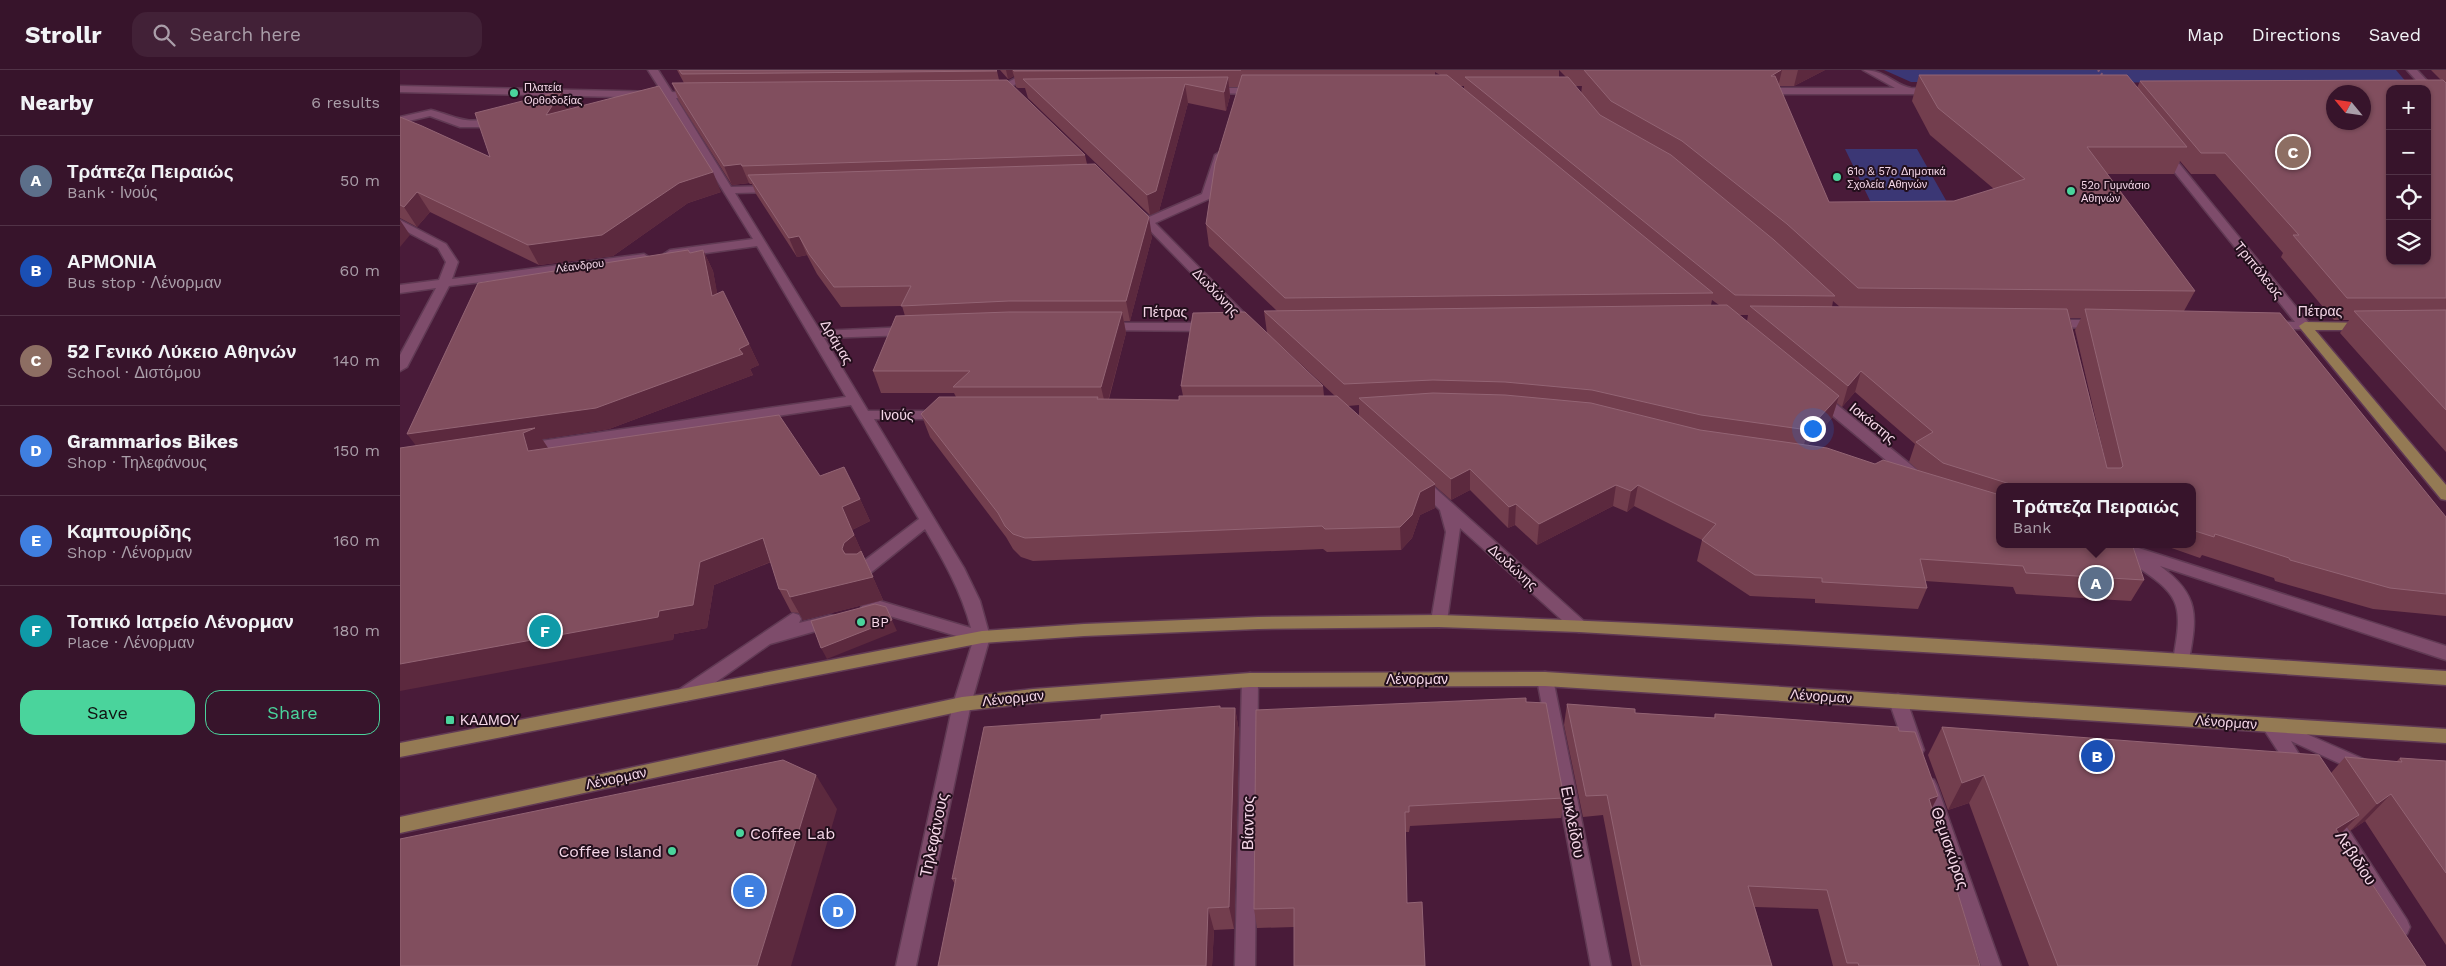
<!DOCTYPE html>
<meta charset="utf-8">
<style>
body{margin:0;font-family:"Work Sans",sans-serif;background:#422137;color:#f1f3f6}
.controls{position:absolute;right:15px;top:15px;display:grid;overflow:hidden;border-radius:10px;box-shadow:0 1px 4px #0004}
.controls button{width:45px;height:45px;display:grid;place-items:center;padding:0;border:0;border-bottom:1px solid #513347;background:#37142b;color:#f1f3f6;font:25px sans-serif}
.compass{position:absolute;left:1926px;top:15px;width:45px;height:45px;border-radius:50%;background:#37142b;box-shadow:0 1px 4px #0004;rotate:299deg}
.you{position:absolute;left:1412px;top:358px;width:18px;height:18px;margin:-12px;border:4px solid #fff;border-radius:50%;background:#1a73e8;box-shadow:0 0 0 8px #1a73e833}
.badge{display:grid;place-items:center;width:32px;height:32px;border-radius:50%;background:#4ad49c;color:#fff;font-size:16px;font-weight:700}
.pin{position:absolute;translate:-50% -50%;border:2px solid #fff;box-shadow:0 1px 5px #0006}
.popup{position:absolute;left:1596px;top:413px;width:200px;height:65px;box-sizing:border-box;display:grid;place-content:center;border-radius:10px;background:#37142b;filter:drop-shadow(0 1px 4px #0005);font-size:16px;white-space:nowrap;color:#aa9ea9}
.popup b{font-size:19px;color:#f1f3f6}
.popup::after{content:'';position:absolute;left:50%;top:100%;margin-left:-10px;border:10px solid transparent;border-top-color:#37142b}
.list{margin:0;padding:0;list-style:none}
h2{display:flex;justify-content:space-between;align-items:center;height:65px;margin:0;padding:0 20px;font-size:21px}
h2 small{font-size:16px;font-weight:400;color:#aa9ea9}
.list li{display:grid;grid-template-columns:32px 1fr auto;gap:15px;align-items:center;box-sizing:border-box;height:90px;padding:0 20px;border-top:1px solid #513347}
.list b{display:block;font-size:19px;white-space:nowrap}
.list p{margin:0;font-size:16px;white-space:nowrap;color:#aa9ea9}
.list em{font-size:16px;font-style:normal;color:#aa9ea9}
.actions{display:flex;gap:10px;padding:15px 20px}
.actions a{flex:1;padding:11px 0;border:1px solid #4ad49c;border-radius:15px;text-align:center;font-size:18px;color:#4ad49c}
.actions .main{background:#4ad49c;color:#111}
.icon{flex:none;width:28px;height:28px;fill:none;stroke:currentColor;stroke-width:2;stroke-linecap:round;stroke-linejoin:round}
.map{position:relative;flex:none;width:2046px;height:896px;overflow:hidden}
header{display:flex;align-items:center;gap:30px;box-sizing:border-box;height:70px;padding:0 25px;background:#37142b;border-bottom:1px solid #513347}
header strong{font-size:24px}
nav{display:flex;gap:28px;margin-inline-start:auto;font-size:18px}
.search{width:350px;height:45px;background:#422137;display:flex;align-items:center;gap:12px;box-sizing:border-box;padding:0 18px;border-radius:15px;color:#aa9ea9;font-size:19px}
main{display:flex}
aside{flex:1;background:#37142b}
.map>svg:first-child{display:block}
</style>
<header>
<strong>Strollr</strong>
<div class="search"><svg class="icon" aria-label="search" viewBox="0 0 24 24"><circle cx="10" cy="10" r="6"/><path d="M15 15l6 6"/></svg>Search here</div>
<nav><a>Map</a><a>Directions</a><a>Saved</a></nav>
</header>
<main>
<aside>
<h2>Nearby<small>6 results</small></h2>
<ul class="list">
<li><span class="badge" style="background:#5c6f8a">A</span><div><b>Τράπεζα Πειραιώς</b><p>Bank · Ινούς</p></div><em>50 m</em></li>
<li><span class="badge" style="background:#1a4fb4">B</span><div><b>ΑΡΜΟΝΙΑ</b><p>Bus stop · Λένορμαν</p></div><em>60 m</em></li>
<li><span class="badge" style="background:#8d6e63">C</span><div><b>52 Γενικό Λύκειο Αθηνών</b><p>School · Διστόμου</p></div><em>140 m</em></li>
<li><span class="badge" style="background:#3f7fe0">D</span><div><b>Grammarios Bikes</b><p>Shop · Τηλεφάνους</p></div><em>150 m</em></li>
<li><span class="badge" style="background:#3f7fe0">E</span><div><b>Καμπουρίδης</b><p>Shop · Λένορμαν</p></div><em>160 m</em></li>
<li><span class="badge" style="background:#0f9aa8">F</span><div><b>Τοπικό Ιατρείο Λένορμαν</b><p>Place · Λένορμαν</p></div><em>180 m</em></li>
</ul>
<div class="actions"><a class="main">Save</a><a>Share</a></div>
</aside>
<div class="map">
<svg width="2046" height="896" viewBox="0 0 2046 896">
<rect width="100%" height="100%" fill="#491b39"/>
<!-- green -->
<path fill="#3b3775" d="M1484 0H1996L2007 13 1511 12Z
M1445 79H1517L1552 141H1475Z"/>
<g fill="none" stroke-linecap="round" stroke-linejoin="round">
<defs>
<path id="minor" d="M248 0H258L272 22 302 24V28L298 29 276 28 331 117 373 116 379 119 373 122 335 123 420 261 508 257 514 261 508 265 424 268 468 341H540L547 345 540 349H474L564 498 580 531 590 567 571 634 516 896H496L553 634 573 571 480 543 468 546 462 544 460 540 462 536 480 531 571 558C561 521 544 491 525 459L468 505H456L454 501 456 497 519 449 451 335 127 383 122 381 120 378 122 375 127 373 446 327 357 176 270 188 264 184 270 180 353 169 266 28 0 22V16L262 22Z
M632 0H645L610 17 602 15Z
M1463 0C1486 0 1494 15 1511 18 1520 19 1531 15 1538 21L1533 24H1361L1356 21 1361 18H1495Z
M2007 0H2017L2046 31V40L2042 39 2027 23V19H2024Z
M811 18H858L863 21 858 24 807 23 806 21Z
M31 40C61 48 63 55 97 47L102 50 82 57H60L30 46 0 53V47Z
M1764 79 1768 80 1909 253 1911 256 1909 259H1867L1865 256 1871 252H1895L1760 84 1759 82Z
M820 82 825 85 811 128 755 153 854 253 856 256 854 259H846L730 140 736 137 749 147 802 124 815 85Z
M0 150 46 174 58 192 52 209 244 184 250 188 244 192 49 216 7 297 0 301V285L36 218 0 223V215L39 210 46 192 38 178 0 158Z
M1651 250H1698L1704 254 1698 258 1647 257 1645 254 1647 251Z
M706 253H811L817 257 811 261 702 260 700 257 702 254Z
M1420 324 1425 325 1521 403 1523 407 1521 411H1511L1415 331 1413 328 1415 325Z
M1021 409 1026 410 1185 552 1187 556 1185 560 1179 562 1173 560 1060 458 1047 551 1045 555 1039 557 1033 555 1031 551 1046 462 1040 440 1014 414 1016 410Z
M1700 474H1726L2046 576V590L1760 496C1800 525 1797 546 1789 590L1787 595 1781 597 1775 595 1773 590C1784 531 1780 525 1730 492L1728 486 1703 478Z
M393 543 399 545 401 549 399 553 431 545 437 547 439 551 437 555 370 574 292 629 286 631 280 629 277 624 280 619Z
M1145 602 1151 604 1153 609 1211 896H1191L1137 609 1139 604Z
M850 603 856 605 858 610 855 896H835L842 610 844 605Z
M1498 624 1504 626 1507 631 1524 680 1521 685 1515 687 1509 685 1506 680 1489 631 1492 626Z
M1870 648 1968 691 1971 696 1968 701 1962 704 1956 701 1891 671 1908 699 1905 704 1899 707 1893 704 1861 655 1864 650Z
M1528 708 1534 710 1537 716 1601 896H1581L1519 716 1522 710Z
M1930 740 1937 742 2007 850 2010 857 2007 864 2000 866 1993 864 1923 754 1921 748 1923 742Z"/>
<path id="major" d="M1905 252 1970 253 1972 256 1966 260H1915L2046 415V430L2041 429 1901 259 1899 256Z
M1039 545C1375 557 1711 579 2046 601V615L1781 597 1179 562 1039 557 858 559 684 566 582 573 0 687V673L582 561 684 554 858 547Z
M1145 602 2046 659V673L1145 616 850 617 633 633 562 641 0 763V747L562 627 633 619 850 603Z"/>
</defs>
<!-- minor casing -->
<use href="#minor" stroke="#613a54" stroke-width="3"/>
<!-- major casing -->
<use href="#major" stroke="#613a54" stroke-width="3"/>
<!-- path -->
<path stroke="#815872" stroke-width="2.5" stroke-dasharray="2 2.5" stroke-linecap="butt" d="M1698 0 1705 8"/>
<!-- minor -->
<use href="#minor" fill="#7e4c6b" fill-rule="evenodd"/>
<!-- major -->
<use href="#major" fill="#947a54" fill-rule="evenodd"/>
</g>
<!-- wall -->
<path fill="#733e4e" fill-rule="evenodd" d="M277 0H596L597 1 599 10 685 85 687 94 752 167 730 251H724L726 263 709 329 779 330 783 326 781 316 867 263 864 241H877L809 176 806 154 839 17H829L830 26 826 41 788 33 759 141 750 145 628 28 625 18H618L616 17 614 6 608 9 600 0H1159V7H1166L1159 0H1425L1394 16H1379L1429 132 1554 131 1594 119 1530 65 1512 31 1519 5 1737 18 1740 11 2041 10 2031 0H2046V382L1940 263 1949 250H1934L1881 187 1883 183 1815 104H1791L1780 91 1774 104H1707L1795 221 1784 241 2046 447V546L1973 539 1875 511 1874 508 1802 485 1800 488 1760 474H1792V417H1600V474L1744 510 1731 531 1616 524 1613 517 1525 511 1527 518 1518 539 1415 533V529L1350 526 1297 491 1302 470 1234 436 1227 442 1213 436 1137 475 1115 455 1108 458 1070 420 1051 430 1035 416V438L1020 445 1012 468 1001 480 927 482 923 479 633 491 621 487 613 479 606 467 530 367 521 344 556 327 554 323H481L473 301 505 246 502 236 441 237 417 204 407 185 397 187 356 124 352 114H350L349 113 332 115 279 31 272 13H284ZM1035 2 1040 5H1035ZM1060 16H1064V20ZM1175 16H1182L1181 24ZM1312 230 1319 235H1311ZM1433 231 1440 237H1432ZM1339 245H1348L1347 251ZM1670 248H1681L1675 260 1707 398ZM876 271 935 326H924L923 316ZM1455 322 1515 374 1509 392 1518 400 1475 394 1408 375 1432 348 1437 333 1442 337ZM959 335V346L948 336Z
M162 21 171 39 321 122 288 133 213 186 139 195 30 142 17 157 0 148V47L90 87Z
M303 180 313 201 317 224 349 274 359 295 350 299 353 305 209 359 142 369 148 378 420 406 460 429 470 451 452 460 483 530 403 550 399 543 391 542 379 519 371 492 314 515 307 558 274 564 273 570 16 375 290 183Z
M1126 632 1164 728 1161 748 1010 756 1009 762H1005L894 857 857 858 854 839Z
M1167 634 1235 643 1314 648 1315 644 1499 661 1538 726 1532 738 1580 896H1433L1418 839 1355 837 1372 896H1232L1203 745 1183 747 1164 655Z
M820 638H835L839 661 834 859 814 860 812 896H538L555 814 552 809 701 649Z
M1542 657 1931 703 1945 687 1996 692 2000 688 2046 691V875L1965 751 1950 761 1947 757 1940 764 2026 896H1629L1569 733 1548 740 1528 685Z"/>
<!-- shaded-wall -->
<path fill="#5c293e" d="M606 0H612L614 6 608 9Z
M1382 0 1376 26 1371 6Z
M1398 0H1425L1394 16Z
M828 7 830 26 826 41 824 22Z
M785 14 788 33 759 141 750 145 747 125Z
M162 21 172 40 146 45Z
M341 94 349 113 332 115 324 96Z
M313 102 321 122 288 133 213 186 139 195 128 175 279 113Z
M17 122 30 142 17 157 4 137Z
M749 147 752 167 730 251 726 231Z
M0 150 10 165 0 177Z
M399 166 407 185 397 187 389 168Z
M303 180 313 201 322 247 312 226Z
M722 242 726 263 706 338 701 317Z
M349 274 359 295 350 299 353 305 209 359 142 369 150 381 24 386 7 364 339 279Z
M1461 301 1455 322 1442 337 1448 316Z
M1439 326 1432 348 1402 382 1408 360Z
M1070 399V420L1051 430V409Z
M1035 414V438L1020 445 1012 468 1001 480 1000 457 1020 422Z
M1216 415 1213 436 1137 475 1139 454Z
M1238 415 1234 436 1227 442 1231 421Z
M460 429 470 451 452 460 483 530 403 550 390 527 455 496 442 479V437Z
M1116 434 1115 455 1108 458 1109 437Z
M363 468 375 490 314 515 307 558 274 564 273 570 0 621V594L259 541 300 492Z
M486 537 497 561 427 589 421 578Z
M835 638 839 661 834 859 829 837Z
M416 705 437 739 391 896H357Z
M1584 705 1569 733 1548 740 1562 713Z
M1991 724 1965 751 1950 761 1977 734Z
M1538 726 1527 747 1529 729Z
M1959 745 1932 772 1936 759Z
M808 838 814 860 812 896H806Z"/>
<!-- building -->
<path fill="#814e5e" stroke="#936474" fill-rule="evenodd" d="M279 0H596L597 1 282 4Z
M613 0H841L614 1Z
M1184 0H1381L1371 6H1375L1429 132 1554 131 1625 109 1538 38 1519 5H1727L1787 77H1687L1795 221 1458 218 1387 154 1282 71 1211 31Z
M842 5H1047L1313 223 885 228 806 154 815 94Z
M828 7 824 22 785 14 756 121 747 125 623 9Z
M1065 7H1168L1200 45 1271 85 1374 170 1435 226 1335 225Z
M607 10 685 85 342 96 341 94 324 96 272 13Z
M2043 10 2046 13V228H1947L1893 165H1899L1825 83H1801L1740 11ZM1990 19H2027V191H1990ZM1934 22H1964V52H1934Z
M259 16 313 102 279 113 202 165 128 175 17 122 4 137 0 135V47L22 56 90 87 75 43 162 21 146 45Z
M695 94 749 147 726 231H609L501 236 511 216 434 217 409 184 399 166 389 168 348 105Z
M288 180 290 183 303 180 312 226 323 221 349 274 339 279 343 284 196 338 7 364 78 213Z
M1327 235 1439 326 1408 360 1301 345 1192 320 1105 312 1033 310 944 314 864 241Z
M1350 236 1667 239 1707 398H1721L1723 396 1685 239 1880 243 2046 447V524L1990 518 1890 490 1889 488 1815 464 1814 467 1792 460V417H1610V414L1543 393 1516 372 1533 362 1461 301 1448 316Z
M2046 240V340L1954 241Z
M609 242H722L701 317H553L570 301H473L496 246Z
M845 242 923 316H781L793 243Z
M1033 323 1105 325 1191 333 1300 360 1427 378 1475 394 1483 390 1600 425V474H1732L1744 510 1626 503 1623 496 1520 489 1527 518 1422 512V508L1355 505 1302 470 1316 454 1238 415 1231 421 1216 415 1139 454 1116 434 1109 437 1070 399 1051 409 959 328Z
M779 326H937L1035 414 1020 422 1012 445 1000 457 925 459 922 456 625 468 613 464 605 456 598 443 521 344 539 327H698L697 329 779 330Z
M379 345 420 406 444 397 460 429 442 437 454 465 444 473 442 479 445 484H457L461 481 473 507 390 527 387 520 379 519 363 468 300 492 293 535 259 541 258 547 0 594V378L135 358 123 363 128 381Z
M475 534 486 537 492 550 421 578 411 551Z
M1126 628V632L1146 633 1164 728 1009 736V742H1005L1007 833 1022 832 1025 896H894V838L854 839 856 640Z
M1167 634 1235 639V643L1315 648V644L1498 657 1499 661 1515 662 1538 726 1529 729 1580 896H1459L1458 893H1447L1427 820 1348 816 1372 896H1241L1207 725 1186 726Z
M820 636V638H835L829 837 808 838 806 896H538L556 808 552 809 584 657 701 649V645Z
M1542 657 1919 685 1959 745 1936 759 2026 896H1658L1584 705 1562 713Z
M1945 687 2002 692 2000 688 2046 691V803L1991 724 1977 734Z
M383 690 416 705 357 896H0V769Z"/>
<!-- markers -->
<g fill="#4ad49c" stroke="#230f1c" stroke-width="2">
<circle cx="114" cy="23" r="5"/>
<circle cx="1437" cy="107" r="5"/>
<circle cx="1671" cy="121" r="5"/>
<circle cx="461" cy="552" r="5"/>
<rect x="45" y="645" width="10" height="10" rx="2.5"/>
<circle cx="340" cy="763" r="5"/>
<circle cx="272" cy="781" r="5"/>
</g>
<g text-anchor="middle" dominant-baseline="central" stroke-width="4" stroke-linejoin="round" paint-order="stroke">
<!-- far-poi labels -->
<g font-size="11" fill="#f6d8e9" stroke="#230f1c" text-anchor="start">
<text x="124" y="17">Πλατεία<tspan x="124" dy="13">Ορθοδοξίας</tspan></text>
<text x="1447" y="101">61ο &amp; 57ο Δημοτικά<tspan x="1447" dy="13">Σχολεία Αθηνών</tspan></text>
<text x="1681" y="115">52ο Γυμνάσιο<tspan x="1681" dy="13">Αθηνών</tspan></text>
</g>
<!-- far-street labels -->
<g font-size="11" fill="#f6d8e9" stroke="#230f1c">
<text transform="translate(180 196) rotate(-7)">Λέανδρου</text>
</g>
<!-- street labels -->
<g font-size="14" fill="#f6d8e9" stroke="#230f1c">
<text transform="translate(1859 200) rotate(51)">Τριπόλεως</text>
<text transform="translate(816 222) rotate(46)">Δωδώνης</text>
<text x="1920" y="241">Πέτρας</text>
<text x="765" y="242">Πέτρας</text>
<text transform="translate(437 272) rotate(59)">Δράμας</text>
<text x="497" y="345">Ινούς</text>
<text transform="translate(1473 353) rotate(39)">Ιοκάστης</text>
<text transform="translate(1113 497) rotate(42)">Δωδώνης</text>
<text x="1017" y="609">Λένορμαν</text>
<text transform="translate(1421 626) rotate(4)">Λένορμαν</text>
<text transform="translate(613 628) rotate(-6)">Λένορμαν</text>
<text transform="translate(1826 652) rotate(4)">Λένορμαν</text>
<text transform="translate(216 708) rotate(-12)">Λένορμαν</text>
</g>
<!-- poi labels -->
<g font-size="14" fill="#f6d8e9" stroke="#230f1c" text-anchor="start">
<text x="471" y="552">BP</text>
<text x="60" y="650">ΚΑΔΜΟΥ</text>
</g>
<!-- near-street labels -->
<g font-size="16" fill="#f6d8e9" stroke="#230f1c">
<text transform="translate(1173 752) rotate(79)">Ευκλείδου</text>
<text transform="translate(848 753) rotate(-89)">Βίαντος</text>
<text transform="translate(534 765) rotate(-78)">Τηλεφάνους</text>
<text transform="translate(1550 778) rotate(71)">Θεμισκύρας</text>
<text transform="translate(1956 788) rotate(57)">Λεβιδίου</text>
</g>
<!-- near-poi labels -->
<g font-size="16" fill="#f6d8e9" stroke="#230f1c" text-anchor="start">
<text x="350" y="763">Coffee Lab</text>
<text x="262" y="781" text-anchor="end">Coffee Island</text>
</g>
</g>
</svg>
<div class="controls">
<button>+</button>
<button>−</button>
<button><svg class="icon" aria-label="locate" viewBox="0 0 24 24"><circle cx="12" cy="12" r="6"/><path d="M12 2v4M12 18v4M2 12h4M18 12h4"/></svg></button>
<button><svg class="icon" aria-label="layers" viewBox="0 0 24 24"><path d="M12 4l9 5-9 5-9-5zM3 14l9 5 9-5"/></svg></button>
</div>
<svg class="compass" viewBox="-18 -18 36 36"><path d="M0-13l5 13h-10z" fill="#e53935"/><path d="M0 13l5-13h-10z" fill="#aa9ea9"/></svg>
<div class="you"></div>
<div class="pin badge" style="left:1696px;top:513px;background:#5c6f8a">A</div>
<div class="popup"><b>Τράπεζα Πειραιώς</b>Bank</div>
<div class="pin badge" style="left:1697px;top:686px;background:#1a4fb4">B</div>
<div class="pin badge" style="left:1893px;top:82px;background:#8d6e63">C</div>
<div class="pin badge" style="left:438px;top:841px;background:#3f7fe0">D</div>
<div class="pin badge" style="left:349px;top:821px;background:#3f7fe0">E</div>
<div class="pin badge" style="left:145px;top:561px;background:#0f9aa8">F</div>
</div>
</main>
